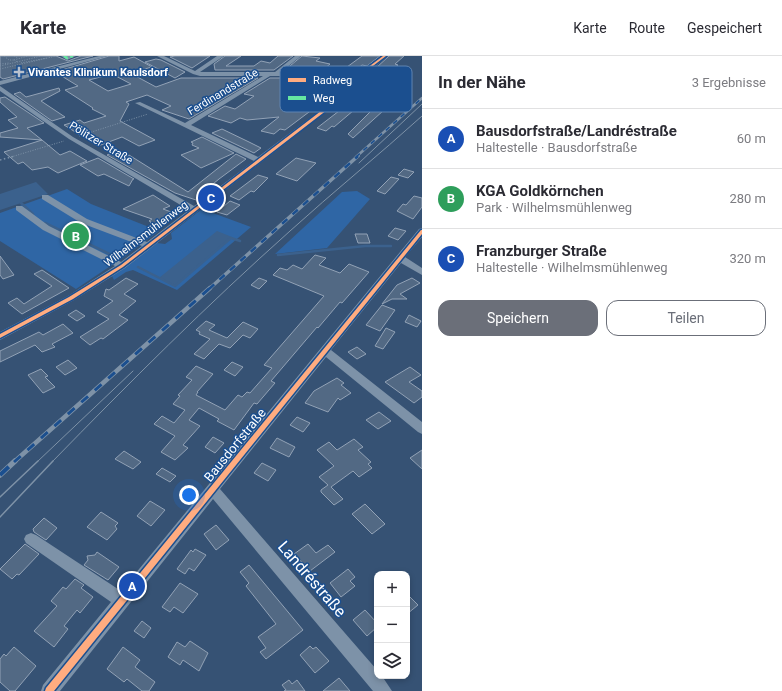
<!DOCTYPE html>
<html lang="de">
<meta charset="utf-8">
<style>
body{margin:0;font-family:Roboto,sans-serif;background:#f7f7f7;color:#2b2b33}
.controls{position:absolute;right:12px;bottom:12px;display:grid;overflow:hidden;border-radius:8px;box-shadow:0 2px 6px #0003}
.controls button{width:36px;height:36px;display:grid;place-items:center;padding:0;border:0;border-bottom:1px solid #e1e1e2;background:#fff;color:#2b2b33;font:20px sans-serif}
.you{position:absolute;left:189px;top:439px;width:14px;height:14px;margin:-10px;border:3px solid #fff;border-radius:50%;background:#1a73e8;box-shadow:0 0 0 6px #1a73e833}
.badge{display:grid;place-items:center;width:26px;height:26px;border-radius:50%;background:#6b6f79;color:#fff;font-size:13px;font-weight:700}
.pin{position:absolute;translate:-50% -50%;border:2px solid #fff;box-shadow:0 1px 4px #0006}
.list{margin:0;padding:0;list-style:none}
h2{display:flex;justify-content:space-between;align-items:center;height:52px;margin:0;padding:0 16px;font-size:17px}
h2 small{font-size:13px;font-weight:400;color:#7c7c81}
.list li{display:grid;grid-template-columns:26px 1fr auto;gap:12px;align-items:center;box-sizing:border-box;height:60px;padding:0 16px;border-top:1px solid #e1e1e2}
.list b{display:block;font-size:15px;white-space:nowrap}
.list p{margin:0;font-size:13px;white-space:nowrap;color:#7c7c81}
.list em{font-size:13px;font-style:normal;color:#7c7c81}
.actions{display:flex;gap:8px;padding:12px 16px}
.actions a{flex:1;padding:9px 0;border:1px solid #6b6f79;border-radius:12px;text-align:center;font-size:14px;color:#6b6f79}
.actions .main{background:#6b6f79;color:#fff}
.icon{flex:none;width:22px;height:22px;fill:none;stroke:currentColor;stroke-width:2;stroke-linecap:round;stroke-linejoin:round}
.map{position:relative;flex:none;width:422px;height:635px;overflow:hidden}
header{display:flex;align-items:center;gap:24px;box-sizing:border-box;height:56px;padding:0 20px;background:#fff;border-bottom:1px solid #e1e1e2}
header strong{font-size:19px}
nav{display:flex;gap:22px;margin-inline-start:auto;font-size:14px}
main{display:flex}
aside{flex:1;background:#fff}
.map>svg:first-child{display:block}
</style>
<header>
<strong>Karte</strong>
<nav><a>Karte</a><a>Route</a><a>Gespeichert</a></nav>
</header>
<main>
<div class="map">
<svg width="422" height="635" viewBox="0 0 422 635">
<rect width="100%" height="100%" fill="#365274"/>
<!-- green -->
<path fill="#2f66a5" fill-rule="evenodd" d="M67 133 91 148 159 175 121 203 76 233 0 185V157Z
M357 135 370 143 327 192 275 198 342 136Z
M202 153 251 171 177 234 133 214 126 216 114 224 112 220 157 187 165 188 172 183 171 177ZM232 181 175 230 159 222Z"/>
<!-- water -->
<path fill="#3b618d" d="M36 126 48 138 0 154V138Z
M217 175 232 181 175 230 159 222Z"/>
<g fill="none" stroke-linecap="round" stroke-linejoin="round">
<!-- stream -->
<path stroke="#3b618d" stroke-width="2.5" d="M21 147 33 158
M45 167 118 202
M278 199 365 190H391
M138 211 175 230 231 182 240 185"/>
</g>
<!-- building -->
<path fill="#526984" stroke="#92a2b6" fill-rule="evenodd" d="M0 0H56L68 5 81 0H93L3 23 0 21Z
M109 0H119V5L134 1 152 11 130 17 156 31 181 22H258L189 63 162 54 171 50 147 39 126 46 129 48 120 65 155 84 139 90 122 81 98 90 64 69 80 64 84 67 106 60 92 53 93 52 65 34 78 30 55 16ZM112 18 131 28 108 35 89 24Z
M175 0H210L192 12 170 1Z
M225 0H241L226 10H254L261 5 270 7 278 0H293L274 14H215L214 8Z
M302 0 320 2 316 5 330 8 323 14H285Z
M362 0H380L367 10 362 9 357 13 347 11Z
M389 0H404L395 8 398 9 393 13 398 17 379 42 373 36 385 18H388L391 15 376 12Z
M156 3 161 4 185 16 175 22 145 6Z
M270 22H315L312 24H300V26L337 35 285 74 280 73 274 78 261 75 279 61 247 64 240 62 231 67 208 60 225 50 235 53 254 40 244 38Z
M59 32 60 35 41 45 65 61 52 65 14 38 20 36 26 41Z
M5 41 44 67 27 72 42 84 0 81V77L18 72 8 64 17 61 0 46V42Z
M357 41 367 43 334 71 332 70 326 75 317 72Z
M374 52 384 54 353 82 348 78Z
M222 73 249 86 261 92 254 97 212 77Z
M202 81 234 97 201 112 181 99 199 92 192 89 193 87 191 86Z
M42 84 60 99 70 95 87 105 58 117 48 111 32 114 23 106 18 108 4 96Z
M116 95 126 101 129 99 188 136 236 98 246 103 219 123 197 141 196 144 175 137 107 99Z
M98 102 134 123H133L129 130 104 118 98 120 80 109Z
M296 102 316 107 297 125 276 118Z
M404 113 414 116 408 122 398 119Z
M258 119 268 122 254 136 251 135 239 144 230 140Z
M391 121 399 123 385 138 377 135Z
M153 139 170 150 163 153 174 157 158 170 150 167 151 166 149 165 152 163 123 153Z
M414 140 422 142V151L413 163 397 155 403 148 406 149Z
M230 145 240 149 227 159 217 156Z
M395 172 406 175 398 184 388 180Z
M355 178H367L370 187H358Z
M315 199 326 202 319 209 340 217 349 208 369 216 342 247 340 246 318 272 317 271 271 325 275 327 257 348 254 347 234 374 217 365 219 363 199 352 189 364 200 370 183 389 188 392 175 404 161 396 175 380 154 368 162 360 174 367 185 354 173 348 180 340 178 339 192 324 186 321 196 310 213 318 197 336H198L196 339 225 354 238 339 242 341 247 336 250 337 272 312 264 309 324 240 273 219 280 212 287 214 293 209 302 213Z
M0 200 14 219 3 223 0 219Z
M42 214 69 232 22 258 8 247 17 242 24 248 52 230 34 218Z
M126 222 138 228 124 238 136 245 119 259 128 264 103 283 101 282 90 289 80 281 109 263 97 256 113 245 104 240 106 233 109 234Z
M259 222 267 225 259 233 251 229Z
M412 222 420 227 400 238 407 243H392L382 248 397 229Z
M382 249 395 254 380 275 366 269Z
M76 254 85 260 77 265 68 259Z
M409 259 421 265 417 271 405 266Z
M206 265 215 269 209 274 227 282 243 266 258 273 250 282 243 279 230 292 219 288 204 303 194 298 210 283 199 278 200 276 196 274Z
M63 268 73 277 52 288 55 291 42 296 35 289 0 306V295L39 276 43 279Z
M386 272 395 276 383 293 375 290Z
M357 291 366 298 357 303 348 296Z
M68 304 77 312 65 319 56 311Z
M232 306 243 311 235 320 224 314Z
M410 311 421 319 409 326 422 335V341L414 347 385 326Z
M41 313 48 320 45 321 55 331 43 337 28 319Z
M337 322 344 327 341 329 351 337 340 344 338 342 328 356 305 347 314 335Z
M379 356 391 365 378 373 366 364Z
M297 361 310 367 303 376 290 369Z
M213 381 224 387 215 397 205 391Z
M277 382 295 391 289 401 270 392Z
M354 383 363 391 358 394 371 406 368 408 372 412 359 421 353 415 331 431 343 443 334 449 321 436V434L328 429 319 421 334 410 317 394 329 386 337 394Z
M422 394V413L410 402Z
M124 395 141 406 133 413 115 403Z
M262 407 276 414 268 425 254 417Z
M162 412 176 420 170 426 156 418Z
M150 445 165 454 151 470 137 460Z
M365 448 385 468 372 478 352 458Z
M101 456 118 467 115 470 117 473 107 484 87 471Z
M44 462 57 472 46 484 34 476 33 473Z
M216 469 229 484 216 494 204 478Z
M25 488 39 498 19 519 17 518 12 523 0 513Z
M308 488 316 497 328 489 335 496 310 515 294 498Z
M195 493 206 499 194 515 189 512 185 518 177 513 191 494 193 496Z
M97 496 119 511 108 524 84 509 88 504 87 500 95 499Z
M249 509 303 574 266 603 260 596 266 592 258 581 276 568 246 530 249 527 240 516Z
M348 513 355 521 350 525 355 530 341 541 330 527Z
M75 523 84 529 81 532 93 541 80 557 77 554 64 570 68 573 54 591 34 575 57 550 51 545 63 531 66 533Z
M180 527 198 538 183 557 174 551 170 556 162 551Z
M407 538 418 549 407 558Z
M365 554 377 567V571L367 580 353 564Z
M142 565 151 572 144 582 134 575Z
M190 585 208 597 199 615 183 604 180 609 168 601 177 586 185 591Z
M310 590 313 593 316 591 329 605 315 617 300 599Z
M14 591 36 610 15 635H10L0 626V603L4 598 6 600Z
M123 591 140 604 135 611 155 626 149 635H142L127 623 124 626 107 613Z
M339 622 350 635H323Z
M289 624 292 628 297 624 305 635H284L286 634 282 629Z"/>
<g fill="none" stroke-linecap="round" stroke-linejoin="round">
<!-- path-far1 -->
<path stroke="#7d92a8" stroke-width="1" stroke-dasharray="1 1.5" stroke-linecap="butt" d="M4 0 9 4H14
M14 0 18 2
M14 4 28 0
M17 6 41 0
M21 7 47 2
M0 8 9 7
M0 10 17 6 15 4
M0 13 56 0
M79 80 148 58
M11 101 64 85"/>
<!-- path -->
<path stroke="#7d92a8" stroke-width="1.5" stroke-dasharray="1.5 2.5" stroke-linecap="butt" d="M0 104 15 100"/>
<!-- minor -->
<path fill="#7d92a8" fill-rule="evenodd" d="M61 0H76L67 4Z
M99 0H108L0 29V25Z
M157 0H164L195 15 217 0H224L200 16H275L295 0H301L281 16H361L382 0H388L367 17 363 24 350 37 125 212 74 244 0 284V276L68 240 115 210 43 174 16 154V150H22L49 170 121 206 142 190 81 167 42 143V139H48L87 163 147 186 189 154 69 83 0 35V30L73 81 194 150 254 105 135 47 140 46 185 67 263 20H200L193 18ZM270 20H359L346 35 258 101 191 69Z
M422 172V181L405 201 422 212V219L401 207 331 294 422 366V378L418 376 326 301 220 433 377 614V620H382L392 635H373L213 443 60 635H41L43 629 111 546 26 487 24 483 26 479 31 477 36 479 121 535 419 173Z"/>
<!-- tram-far1 -->
<path stroke="#7e92a7" stroke-width="1" d="M359 107 422 48
M37 406 133 315
M52 406C129 327 207 249 290 175 333 136 379 99 422 60"/>
<!-- tram -->
<path stroke="#7e92a7" stroke-width="1.5" d="M0 441 38 405
M0 461 53 405"/>
<defs>
<path id="rail-far3" d="M356 101 422 42"/>
<path id="rail-far2" d="M209 233 358 100"/>
<path id="rail-far1" d="M14 406 210 232"/>
<path id="rail" d="M0 419 15 405"/>
</defs>
<!-- rail-far3 casing -->
<use href="#rail-far3" stroke="#7e92a7" stroke-width="2.5"/>
<!-- rail-far2 casing -->
<use href="#rail-far2" stroke="#7e92a7" stroke-width="3.5"/>
<!-- rail-far1 casing -->
<use href="#rail-far1" stroke="#7e92a7" stroke-width="4.5"/>
<!-- rail casing -->
<use href="#rail" stroke="#7e92a7" stroke-width="5.5"/>
<!-- rail-far3 -->
<use href="#rail-far3" stroke="#1b4f8f" stroke-width="1.5" stroke-dasharray="5" stroke-linecap="butt"/>
<!-- rail-far2 -->
<use href="#rail-far2" stroke="#1b4f8f" stroke-width="2.5" stroke-dasharray="7" stroke-linecap="butt"/>
<!-- rail-far1 -->
<use href="#rail-far1" stroke="#1b4f8f" stroke-width="3" stroke-dasharray="9" stroke-linecap="butt"/>
<!-- rail -->
<use href="#rail" stroke="#1b4f8f" stroke-width="4" stroke-dasharray="12" stroke-linecap="butt"/>
<!-- quiet -->
<path stroke="#66e7a1" stroke-width="2.5" stroke-dasharray="4.5 2.5" stroke-linecap="butt" d="M64 0 67 2 73 0"/>
<defs>
<path id="cycleway" d="M383 0H386L365 16 362 24 349 37 123 211 73 243 0 282V278L69 241 121 209 347 35 360 23 363 15Z
M421 174H422V178L54 635H45L46 632Z"/>
</defs>
<!-- cycleway casing -->
<use href="#cycleway" stroke="#1b4f8f" stroke-width="3"/>
<!-- cycleway -->
<use href="#cycleway" fill="#ffac80" fill-rule="evenodd"/>
</g>
<!-- markers -->
<path fill="#b9c2ce" stroke="#1b4f8f" stroke-width="1.5" d="M17 10h4v4h4v4h-4v4h-4v-4h-4v-4h4z"/>
<g text-anchor="middle" dominant-baseline="central" stroke-width="3" stroke-linejoin="round" paint-order="stroke">
<!-- far-poi labels -->
<g font-size="11" font-weight="bold" fill="#fff" stroke="#1b4f8f" text-anchor="start">
<text x="28" y="16">Vivantes Klinikum Kaulsdorf</text>
</g>
<!-- far-street labels -->
<g font-size="11" fill="#fff" stroke="#1b4f8f">
<text transform="translate(223 36) rotate(-31)">Ferdinandstraße</text>
<text transform="translate(101 87) rotate(31)">Pölitzer Straße</text>
<text transform="translate(146 178) rotate(-37)">Wilhelmsmühlenweg</text>
</g>
<!-- street labels -->
<g font-size="13" fill="#fff" stroke="#1b4f8f">
<text transform="translate(235 389) rotate(-51)">Bausdorfstraße</text>
</g>
<!-- near-street labels -->
<g font-size="16" fill="#fff" stroke="#1b4f8f">
<text transform="translate(312 523) rotate(49)">Landréstraße</text>
</g>
</g>
<!-- legend -->
<rect x="280" y="10" width="132" height="46" rx="6" fill="#1b4f8f" stroke="#5f84b1" stroke-width="1"/>
<rect x="288" y="22" width="18" height="4" fill="#ffac80"/>
<rect x="288" y="40" width="18" height="4" fill="#66e7a1"/>
<g font-size="11" fill="#fff">
<text x="313" y="28">Radweg</text>
<text x="313" y="46">Weg</text>
</g>
</svg>
<div class="controls">
<button>+</button>
<button>−</button>
<button><svg class="icon" aria-label="layers" viewBox="0 0 24 24"><path d="M12 4l9 5-9 5-9-5zM3 14l9 5 9-5"/></svg></button>
</div>
<div class="you"></div>
<div class="pin badge" style="left:132px;top:530px;background:#1a4fb4">A</div>
<div class="pin badge" style="left:76px;top:180px;background:#2e9e5b">B</div>
<div class="pin badge" style="left:211px;top:142px;background:#1a4fb4">C</div>
</div>
<aside>
<h2>In der Nähe<small>3 Ergebnisse</small></h2>
<ul class="list">
<li><span class="badge" style="background:#1a4fb4">A</span><div><b>Bausdorfstraße/Landréstraße</b><p>Haltestelle · Bausdorfstraße</p></div><em>60 m</em></li>
<li><span class="badge" style="background:#2e9e5b">B</span><div><b>KGA Goldkörnchen</b><p>Park · Wilhelmsmühlenweg</p></div><em>280 m</em></li>
<li><span class="badge" style="background:#1a4fb4">C</span><div><b>Franzburger Straße</b><p>Haltestelle · Wilhelmsmühlenweg</p></div><em>320 m</em></li>
</ul>
<div class="actions"><a class="main">Speichern</a><a>Teilen</a></div>
</aside>
</main>
